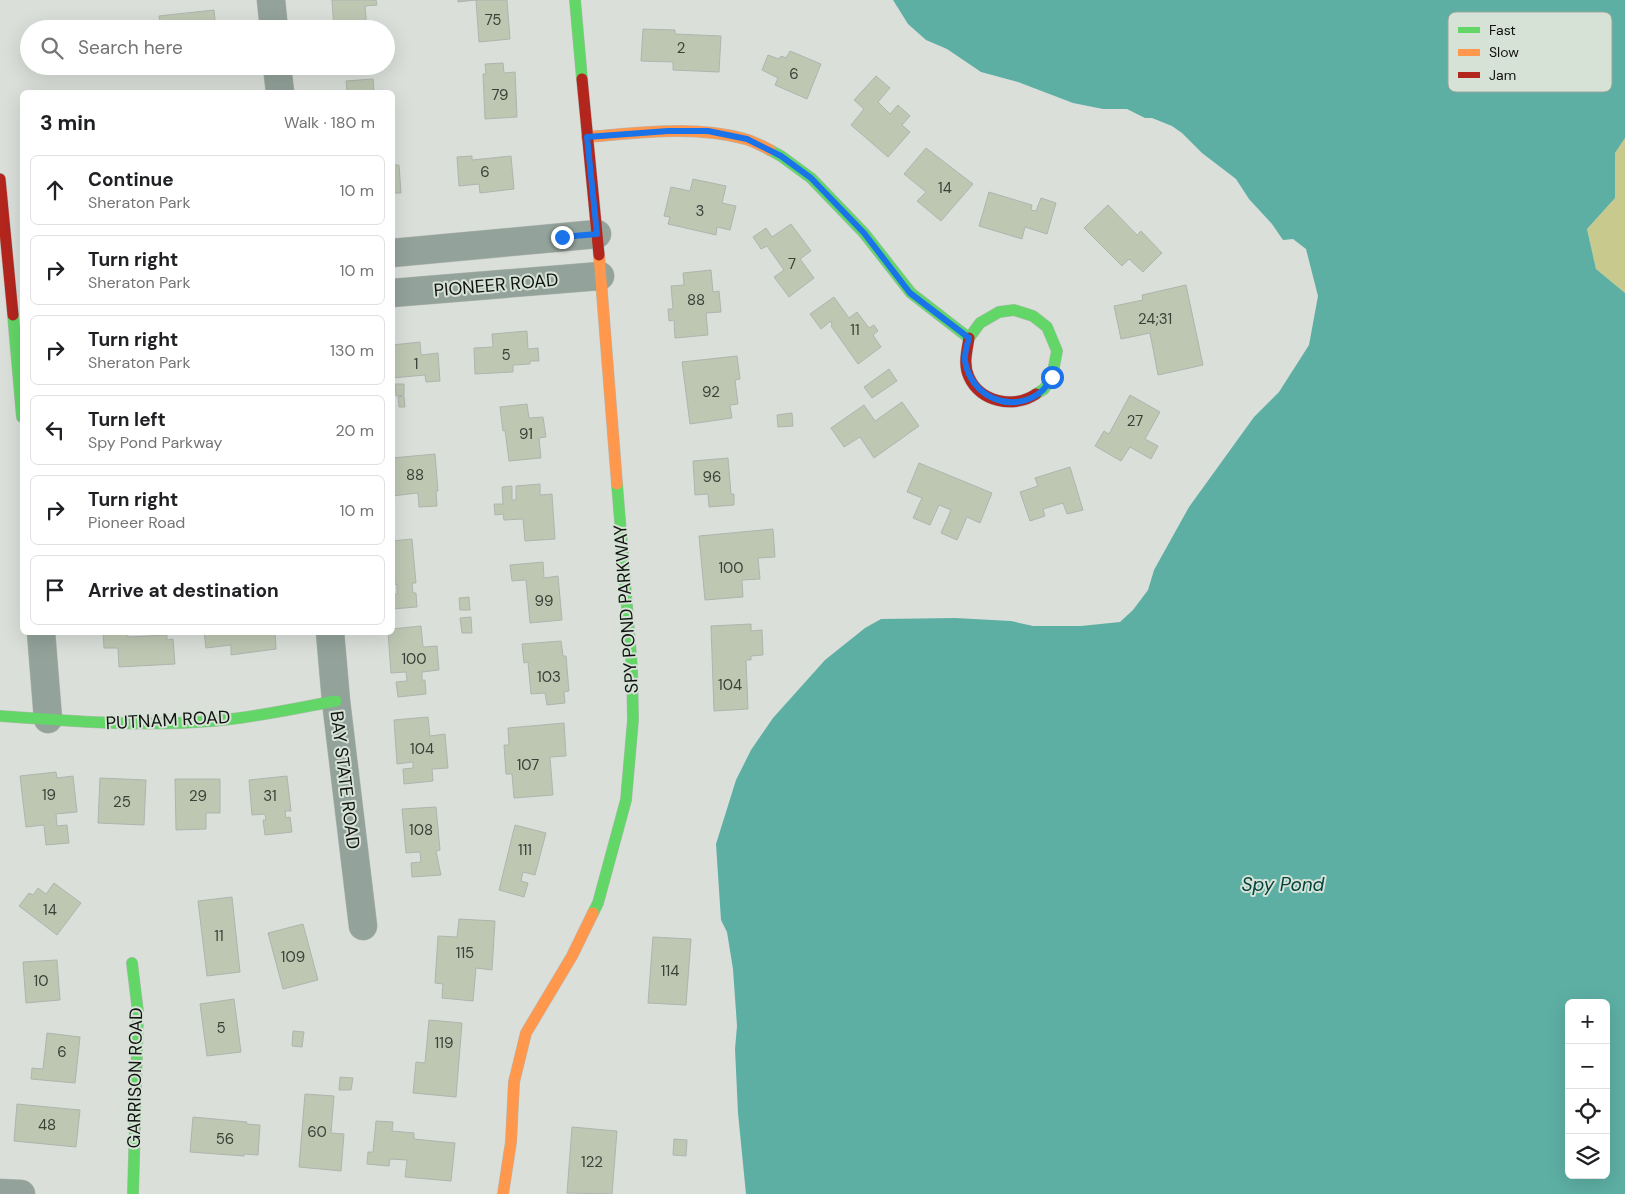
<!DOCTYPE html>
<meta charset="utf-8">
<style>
body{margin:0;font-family:"DM Sans",sans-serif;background:#f2f2f2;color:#202124}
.controls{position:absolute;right:15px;bottom:15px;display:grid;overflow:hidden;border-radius:8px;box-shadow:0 5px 20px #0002}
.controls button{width:45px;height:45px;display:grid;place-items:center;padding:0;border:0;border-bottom:1px solid #e0e0e0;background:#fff;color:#202124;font:25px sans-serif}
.stop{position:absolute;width:15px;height:15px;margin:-11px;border:4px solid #1a73e8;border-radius:50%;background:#fff}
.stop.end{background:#1a73e8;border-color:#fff;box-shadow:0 1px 5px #0008}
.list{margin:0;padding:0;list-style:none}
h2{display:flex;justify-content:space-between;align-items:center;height:65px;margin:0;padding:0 20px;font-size:21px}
h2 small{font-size:16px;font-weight:400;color:#757577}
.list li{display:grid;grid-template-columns:32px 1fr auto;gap:15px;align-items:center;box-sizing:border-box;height:70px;margin:0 10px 10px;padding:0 10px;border:1px solid #e0e0e0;border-radius:8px}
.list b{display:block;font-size:19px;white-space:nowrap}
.list p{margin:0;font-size:16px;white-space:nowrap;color:#757577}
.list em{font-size:16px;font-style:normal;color:#757577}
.icon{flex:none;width:28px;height:28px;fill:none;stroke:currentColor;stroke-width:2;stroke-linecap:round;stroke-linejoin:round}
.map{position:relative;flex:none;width:1625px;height:1194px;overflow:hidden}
.search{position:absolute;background:#fff;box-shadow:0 5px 20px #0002;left:20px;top:20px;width:375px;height:55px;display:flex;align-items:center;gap:12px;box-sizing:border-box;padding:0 18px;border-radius:28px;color:#757577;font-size:19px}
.panel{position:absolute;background:#fff;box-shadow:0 5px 20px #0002;left:20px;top:90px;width:375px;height:545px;border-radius:8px}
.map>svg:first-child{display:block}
</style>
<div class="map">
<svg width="1625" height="1194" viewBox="0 0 1625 1194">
<rect width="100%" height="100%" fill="#dadfda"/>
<!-- forest -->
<path fill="#c8c98d" d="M1625 138V293L1596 269 1587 229 1615 198V153Z"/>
<!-- water -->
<path fill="#5dafa4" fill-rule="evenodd" d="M893 0H1625V138L1615 153V198L1587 229 1596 269 1625 293V1194H746L738 1113 735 1049 737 1026 733 969 727 932 721 920 716 844 736 780 751 750 773 718 825 660 865 628 881 619 955 618 1011 621 1033 626H1081L1120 622 1133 610 1148 590 1154 570 1189 507 1254 417 1279 392 1309 345 1318 296 1306 249 1293 239 1283 240 1272 224 1249 199 1236 179 1202 153 1182 133 1172 126 1152 118H1145L1127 109H1103L1073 103 1018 82 981 72 947 49 926 40 908 24ZM1569 1003H1606V1175H1569Z"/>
<!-- building -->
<path fill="#bdc7b2" stroke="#b0b4af" d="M332 0H376L377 5 365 6 367 29H334Z
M458 0H507L510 39 479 42 476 0 458 2Z
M214 10 216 29H161L159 16Z
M97 22V29H57L56 26Z
M643 29 675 30V34L721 36 719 72 673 70V62L641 61Z
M790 51 821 64 807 99 775 85 778 78 762 70 768 55 779 59 781 56 786 58Z
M503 63 504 73 515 72 517 117 485 119 483 74H486L485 64Z
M876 76 890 88 878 102 890 114 898 105 910 116 902 125 910 132 888 157 851 125 864 109 854 100Z
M373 79 374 92H339L347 91 346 81Z
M926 148 973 184 941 221 917 201 926 192 904 174Z
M472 156V160L511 156 514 189 480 193 479 184 459 186 457 157Z
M392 165H399L401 193H392Z
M693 179 726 186 722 203 736 206 730 230 717 227 716 235 668 224 670 217 664 216 671 187 690 191Z
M989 192 1032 205 1031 210 1036 211 1041 198 1056 203 1047 234 1025 227 1022 239 979 226Z
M1108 205 1137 235 1141 231 1162 253 1143 272 1129 259 1122 266 1084 228Z
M791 224 811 251 800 259 814 278 789 297 774 277 784 270 767 246 761 249 753 237 766 228 772 237Z
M711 270 713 292 719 291 721 312 706 313 708 335 675 338 674 320 669 321 668 309H673L671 286 684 285 683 273Z
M1186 285 1203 365 1158 375 1150 333 1121 339 1114 306 1143 300 1142 295Z
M834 297 849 318 857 312 869 328 874 325 878 331 873 335 881 347 858 364 831 326 832 325 831 321 821 329 810 314Z
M527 331 528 349 538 348 539 361H530V364L513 365V372L475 374 474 348 493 347 492 334Z
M420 342 421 355 438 353 440 381 426 382 425 375 392 378V345Z
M737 356 740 379 735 380 738 404 730 405 732 418 690 424 682 362Z
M889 369 897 381 872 398 864 387Z
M395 384H404V395L396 396Z
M1130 395 1160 412 1145 439 1158 446 1151 459 1130 447 1121 461 1095 446 1104 431 1109 434Z
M404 396 405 407H399L398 397Z
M902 402 919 426 874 458 860 437 844 447 831 428 864 405 875 421Z
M527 404 529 418 543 417 546 437 539 438 541 458 509 461 505 430 503 431 500 407Z
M792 413 793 426 778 427 777 415Z
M435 454 438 491H436L437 506 419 507 418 493 392 496V458Z
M728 458 731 494H734V505L709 507 708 494 695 495 693 461Z
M919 463 992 493 980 523 967 517 957 540 941 533 951 510 939 505 930 525 913 518 922 498 907 492Z
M1070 467 1083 510 1067 514 1063 503 1043 509 1045 516 1030 521 1020 492 1038 486 1035 478Z
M540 484V495L552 494 555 539 525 541 523 519 504 520 503 514 495 515 494 504H503L502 487 512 486V500H516V486Z
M773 529 775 557 758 558 760 579 742 580 743 597 705 600 699 536Z
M412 539 416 583H412L413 593H416L417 607 392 609V595L397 594V584L392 585V541Z
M543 562 544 578 558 576 562 620 530 623 526 580 512 581 510 565Z
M469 597 470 610H460L459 598Z
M471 617 472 633H462L460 618Z
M751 624V631L762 630 763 655 751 656V660H746L748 709 714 711 711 626Z
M421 626 423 647 437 646 439 670 422 672V680H425L426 694 398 697 396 682 407 681 406 672 391 673 388 632H392V629Z
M103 632H127L128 637 167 635V640L173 639 175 664 119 667 118 648H104Z
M204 632H275L276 649 231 655V645L206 648Z
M561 641 563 656H566L569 691 564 692 565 703 547 705 545 693 531 694 528 662 524 663 522 644Z
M428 717 430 736 445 734 448 768 432 769 433 781 404 784 403 769 413 768V762L397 764 394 720Z
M564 723 566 756 550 757 553 795 514 798 512 774H506L504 745H509L508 728Z
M56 772 57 778 73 776 77 812 56 814 57 826 67 825 69 843 46 845 44 825 26 827 20 776Z
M287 776 291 811H285L286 818 290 817 292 832 265 835 263 820H266L265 814 252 815 249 780Z
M100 778 146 780 144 825 98 823Z
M175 779H220V813H206V829L176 830Z
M436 807 440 850 436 851 441 875 412 877 411 863 421 862 420 852 406 853 402 809Z
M515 825 546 833 535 875 523 872 521 881 528 883 524 897 499 890Z
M54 883 81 903 57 935 19 906 29 893 33 895 38 888 46 894Z
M232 897 240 972 207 976 198 901Z
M459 919 495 921 492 970 476 968 473 1001 442 998 443 984 435 983 438 936 457 937Z
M303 924 318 980 283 989 268 933Z
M653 937 691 939 686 1005 648 1003Z
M57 960 60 1000 26 1003 23 962Z
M234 999 241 1052 207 1056 200 1004Z
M429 1020 462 1023 456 1097 413 1093 416 1062 425 1063Z
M293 1031 304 1032 302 1047 292 1046Z
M47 1033 80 1037 75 1083 31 1079 32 1068 43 1069Z
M340 1077 353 1078 351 1090H339Z
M305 1094 334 1096 331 1133 344 1134 341 1171 299 1167Z
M17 1104 80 1110 76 1147 14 1141Z
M193 1117 247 1122 246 1124 260 1125 258 1155 244 1154V1156L190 1152Z
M376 1121 393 1122 392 1131 414 1133V1139L455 1143 451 1181 405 1177 407 1160 390 1159 389 1166 367 1164 368 1152H373Z
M572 1127 617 1131 612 1194 567 1193Z
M674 1139 687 1140 686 1156 673 1155Z"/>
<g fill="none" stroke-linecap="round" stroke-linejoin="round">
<defs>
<path id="street" d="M271 0 274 29
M277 66 280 92
M392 253 597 234
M392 293 600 276
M41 632 48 719
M330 632 336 701 363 926
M0 1193 21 1194"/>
<path id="fast" d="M575 0 582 79
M770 150 781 156 811 178 864 233 911 293 969 338 980 323 999 312 1014 310 1033 316 1047 327 1057 351 1052 377 1044 389 1036 394
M13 315 22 417
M0 716C71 721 141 727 212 721 253 718 296 708 336 701
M593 913 598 903 626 800 633 720 632 668 617 484
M132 963 138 1012 133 1194"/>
<path id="slow" d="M587 137C639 133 694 125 745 139 753 141 762 146 770 150
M599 255 617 484
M503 1194 511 1142 514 1082 526 1033 572 956 593 913"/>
<path id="jam" d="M582 79 599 255
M0 179 13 315
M969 338C967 351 963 364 969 377 980 402 1014 409 1036 394"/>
</defs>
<!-- street casing -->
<use href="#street" stroke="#b6b9b6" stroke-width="29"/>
<!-- fast casing -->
<use href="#fast" stroke="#b6b9b6" stroke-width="12"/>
<!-- slow casing -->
<use href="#slow" stroke="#b6b9b6" stroke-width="12"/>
<!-- jam casing -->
<use href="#jam" stroke="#b6b9b6" stroke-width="12"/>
<!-- street -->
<use href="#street" stroke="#93a29b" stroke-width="28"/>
<!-- fast -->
<use href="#fast" stroke="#63d668" stroke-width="11"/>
<!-- slow -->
<use href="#slow" stroke="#ff974d" stroke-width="11"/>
<!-- jam -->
<use href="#jam" stroke="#b3261e" stroke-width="11"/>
</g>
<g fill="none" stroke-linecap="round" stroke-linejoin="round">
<!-- route -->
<path stroke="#1a73e8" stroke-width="6" d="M562 237 597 234 587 137 668 131H708L747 139 781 156 811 178 864 233 910 293 969 338C967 345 964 354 965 361 971 398 1014 416 1043 390 1046 387 1049 381 1052 377"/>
</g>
<g text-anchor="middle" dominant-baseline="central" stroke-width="4" stroke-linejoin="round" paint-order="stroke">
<!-- number labels -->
<g font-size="15" fill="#3b4038">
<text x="493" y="20">75</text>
<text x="681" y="48">2</text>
<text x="794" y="74">6</text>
<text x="500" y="95">79</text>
<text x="485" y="172">6</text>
<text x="945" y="188">14</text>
<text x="700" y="211">3</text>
<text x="792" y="264">7</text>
<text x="696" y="300">88</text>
<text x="1155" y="319">24;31</text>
<text x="855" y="330">11</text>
<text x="506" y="355">5</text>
<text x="416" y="364">1</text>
<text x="711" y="392">92</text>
<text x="1135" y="421">27</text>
<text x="526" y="434">91</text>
<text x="415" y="475">88</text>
<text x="712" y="477">96</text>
<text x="731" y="568">100</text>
<text x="544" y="601">99</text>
<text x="414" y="659">100</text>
<text x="549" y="677">103</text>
<text x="730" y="685">104</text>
<text x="422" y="749">104</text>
<text x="528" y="765">107</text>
<text x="49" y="795">19</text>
<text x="198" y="796">29</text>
<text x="270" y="796">31</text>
<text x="122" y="802">25</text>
<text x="421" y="830">108</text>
<text x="525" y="850">111</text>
<text x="50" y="910">14</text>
<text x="219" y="936">11</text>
<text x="465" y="953">115</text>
<text x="293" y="957">109</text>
<text x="670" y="971">114</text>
<text x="41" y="981">10</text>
<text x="221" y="1028">5</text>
<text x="444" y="1043">119</text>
<text x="62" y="1052">6</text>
<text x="47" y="1125">48</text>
<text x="317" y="1132">60</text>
<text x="225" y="1139">56</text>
<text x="592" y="1162">122</text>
</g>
<!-- street labels -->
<g font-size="18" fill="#101310" stroke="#d7e2d7">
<text transform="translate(496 285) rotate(-5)">PIONEER ROAD</text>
<text transform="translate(626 609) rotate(-94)">SPY POND PARKWAY</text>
<text transform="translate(168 720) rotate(-3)">PUTNAM ROAD</text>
<text transform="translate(345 780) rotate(83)">BAY STATE ROAD</text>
<text transform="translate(135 1078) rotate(-89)">GARRISON ROAD</text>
</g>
<!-- water labels -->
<g font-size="19" font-style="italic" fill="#00443d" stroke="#d7e2d7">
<text x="1283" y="884">Spy Pond</text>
</g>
</g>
<!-- legend -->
<rect x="1448" y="12" width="164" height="80" rx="8" fill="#d7e2d7" stroke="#9ba49b" stroke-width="1"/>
<rect x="1458" y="27" width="22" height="6" fill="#63d668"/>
<rect x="1458" y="49" width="22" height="7" fill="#ff974d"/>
<rect x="1458" y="72" width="22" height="6" fill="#b3261e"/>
<g font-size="14" fill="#101310">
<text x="1489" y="35">Fast</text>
<text x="1489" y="57">Slow</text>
<text x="1489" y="80">Jam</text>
</g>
</svg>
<div class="controls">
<button>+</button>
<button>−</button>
<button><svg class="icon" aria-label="locate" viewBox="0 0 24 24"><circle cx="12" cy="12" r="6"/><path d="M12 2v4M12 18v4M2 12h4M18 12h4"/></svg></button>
<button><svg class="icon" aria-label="layers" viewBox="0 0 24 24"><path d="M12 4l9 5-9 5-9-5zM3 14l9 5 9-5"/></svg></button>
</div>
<div class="stop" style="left:1052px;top:377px"></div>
<div class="stop end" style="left:562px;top:237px"></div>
<div class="search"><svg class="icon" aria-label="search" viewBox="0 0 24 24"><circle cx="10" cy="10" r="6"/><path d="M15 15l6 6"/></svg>Search here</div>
<section class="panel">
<h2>3 min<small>Walk · 180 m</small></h2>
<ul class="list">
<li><svg class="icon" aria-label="ahead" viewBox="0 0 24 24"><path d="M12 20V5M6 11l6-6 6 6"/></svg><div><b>Continue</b><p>Sheraton Park</p></div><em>10 m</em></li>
<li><svg class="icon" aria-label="right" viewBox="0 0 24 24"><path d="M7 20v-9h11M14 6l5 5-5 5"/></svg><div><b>Turn right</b><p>Sheraton Park</p></div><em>10 m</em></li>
<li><svg class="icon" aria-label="right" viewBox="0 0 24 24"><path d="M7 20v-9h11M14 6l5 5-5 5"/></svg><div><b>Turn right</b><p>Sheraton Park</p></div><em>130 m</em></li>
<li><svg class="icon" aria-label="left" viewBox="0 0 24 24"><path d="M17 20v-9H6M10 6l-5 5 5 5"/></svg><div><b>Turn left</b><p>Spy Pond Parkway</p></div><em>20 m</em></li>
<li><svg class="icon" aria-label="right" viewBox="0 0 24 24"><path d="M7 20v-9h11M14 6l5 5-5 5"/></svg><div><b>Turn right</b><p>Pioneer Road</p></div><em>10 m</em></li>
<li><svg class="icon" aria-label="arrive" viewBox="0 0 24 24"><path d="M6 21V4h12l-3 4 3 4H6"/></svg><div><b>Arrive at destination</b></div></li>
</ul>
</section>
</div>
